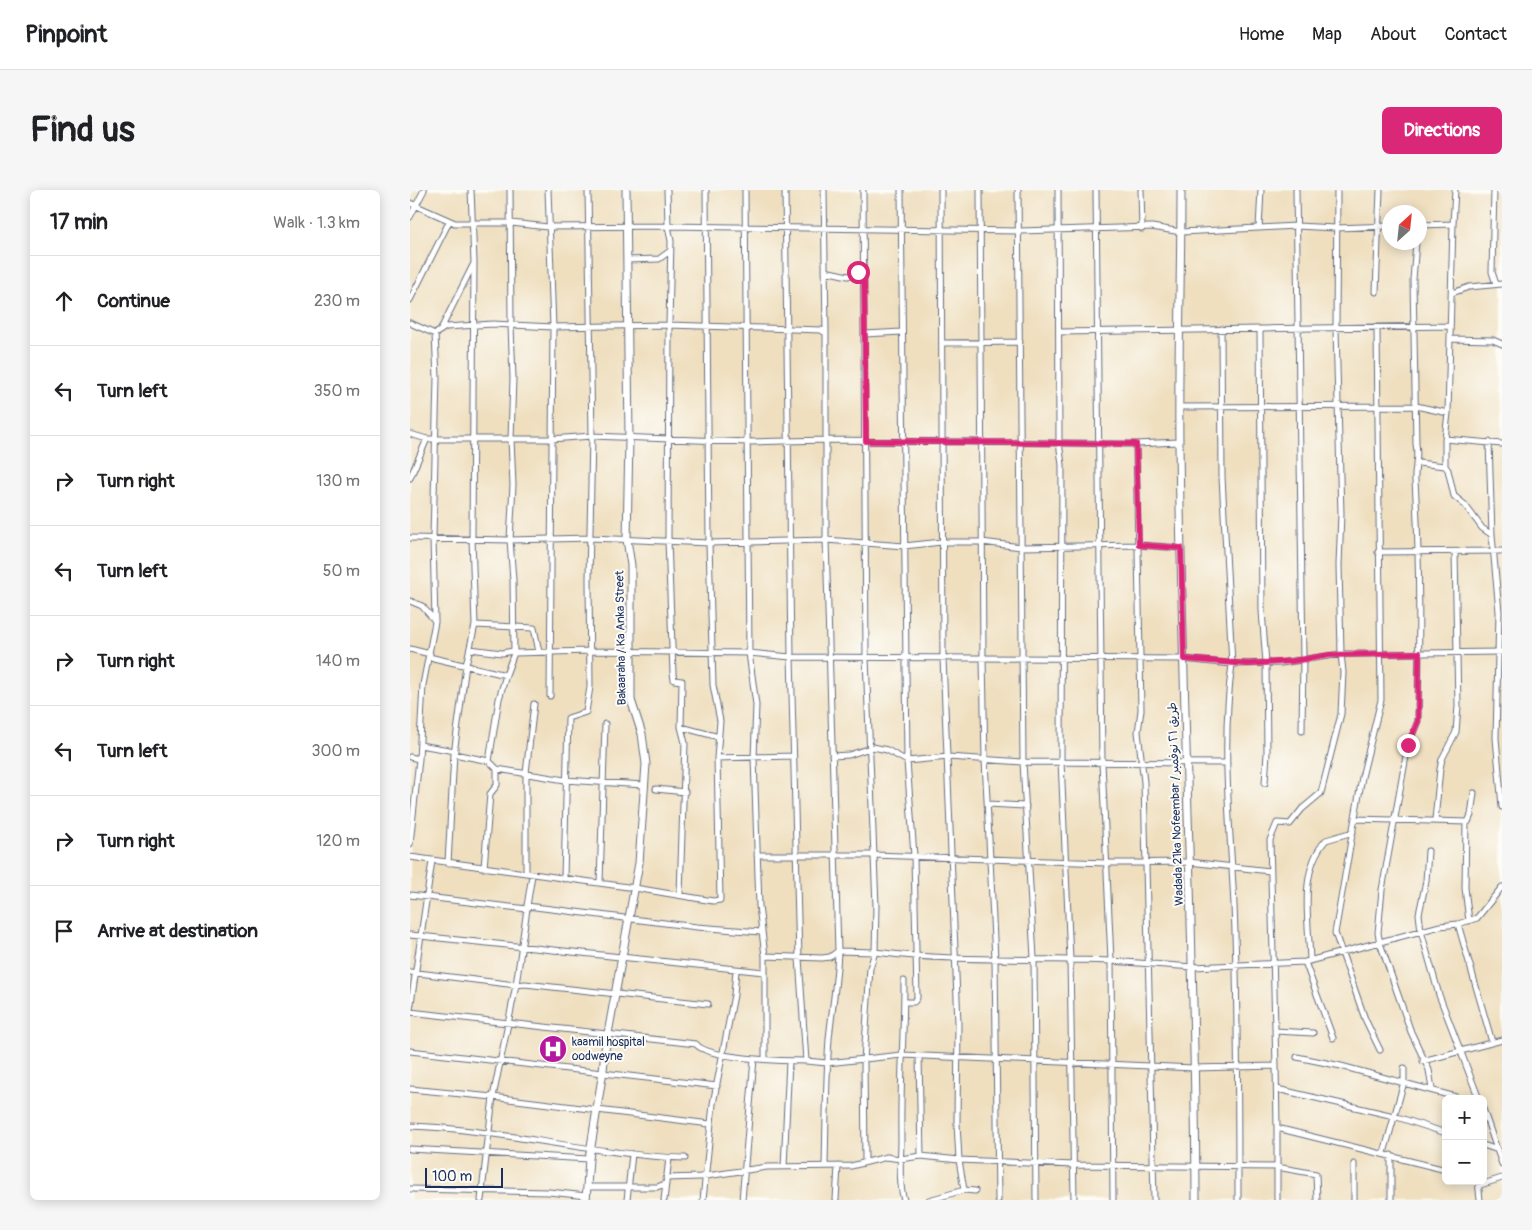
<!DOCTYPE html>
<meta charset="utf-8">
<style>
body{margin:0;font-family:Pangolin,"Playpen Sans Arabic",sans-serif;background:#f6f6f6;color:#202124}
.controls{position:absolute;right:15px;bottom:15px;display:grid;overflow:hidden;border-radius:8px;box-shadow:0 2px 12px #0003}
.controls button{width:45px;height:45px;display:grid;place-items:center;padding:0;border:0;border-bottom:1px solid #e0e0e0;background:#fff;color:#202124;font:25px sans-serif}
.compass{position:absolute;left:972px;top:15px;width:45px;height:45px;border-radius:50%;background:#fff;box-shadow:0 2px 12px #0003;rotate:27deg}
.scale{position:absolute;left:15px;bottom:12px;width:78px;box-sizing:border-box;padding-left:5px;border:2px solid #1b2f5e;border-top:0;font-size:14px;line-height:18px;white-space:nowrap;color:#1b2f5e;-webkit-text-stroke:4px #fdfcf7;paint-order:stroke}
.stop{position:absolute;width:15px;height:15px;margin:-11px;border:4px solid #db2777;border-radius:50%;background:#fff}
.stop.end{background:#db2777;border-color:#fff;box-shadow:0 1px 5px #0008}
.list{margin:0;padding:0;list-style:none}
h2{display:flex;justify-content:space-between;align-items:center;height:65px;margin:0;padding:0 20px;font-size:21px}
h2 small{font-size:16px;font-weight:400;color:#757577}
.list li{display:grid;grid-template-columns:32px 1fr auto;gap:15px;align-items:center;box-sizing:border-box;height:90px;padding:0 20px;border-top:1px solid #e0e0e0}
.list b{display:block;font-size:19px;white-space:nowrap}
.list em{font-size:16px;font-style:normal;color:#757577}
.icon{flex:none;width:28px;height:28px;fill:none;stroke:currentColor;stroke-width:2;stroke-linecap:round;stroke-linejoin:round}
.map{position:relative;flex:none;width:1092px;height:1010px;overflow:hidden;border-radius:8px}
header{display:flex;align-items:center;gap:30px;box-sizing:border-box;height:70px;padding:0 25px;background:#fff;border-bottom:1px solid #e0e0e0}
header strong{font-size:24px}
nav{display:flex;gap:28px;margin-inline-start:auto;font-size:18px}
.intro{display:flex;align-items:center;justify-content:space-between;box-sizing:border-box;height:120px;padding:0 30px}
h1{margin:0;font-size:35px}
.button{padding:12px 22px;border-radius:8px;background:#db2777;color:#fff;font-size:18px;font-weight:700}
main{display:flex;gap:30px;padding:0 30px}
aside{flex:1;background:#fff;border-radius:8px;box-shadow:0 2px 12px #0003}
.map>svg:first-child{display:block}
</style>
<header>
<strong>Pinpoint</strong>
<nav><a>Home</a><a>Map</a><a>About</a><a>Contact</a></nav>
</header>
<div class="intro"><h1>Find us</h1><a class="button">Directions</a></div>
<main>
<aside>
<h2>17 min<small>Walk · 1.3 km</small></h2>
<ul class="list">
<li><svg class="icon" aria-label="ahead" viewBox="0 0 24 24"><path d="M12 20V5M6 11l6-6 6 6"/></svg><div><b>Continue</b></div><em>230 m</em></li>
<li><svg class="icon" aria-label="left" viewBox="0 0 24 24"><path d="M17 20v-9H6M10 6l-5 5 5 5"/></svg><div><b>Turn left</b></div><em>350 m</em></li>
<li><svg class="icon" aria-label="right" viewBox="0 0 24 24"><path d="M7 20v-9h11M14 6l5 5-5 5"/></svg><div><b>Turn right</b></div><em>130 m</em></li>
<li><svg class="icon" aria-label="left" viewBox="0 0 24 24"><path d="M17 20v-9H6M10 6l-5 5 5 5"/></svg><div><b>Turn left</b></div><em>50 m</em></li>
<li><svg class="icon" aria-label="right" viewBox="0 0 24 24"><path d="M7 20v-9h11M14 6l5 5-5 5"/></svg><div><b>Turn right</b></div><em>140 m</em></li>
<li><svg class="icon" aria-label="left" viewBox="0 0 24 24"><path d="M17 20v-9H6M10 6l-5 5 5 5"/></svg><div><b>Turn left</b></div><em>300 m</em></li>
<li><svg class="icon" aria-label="right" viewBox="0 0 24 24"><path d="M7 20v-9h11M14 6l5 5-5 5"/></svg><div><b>Turn right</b></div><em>120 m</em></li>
<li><svg class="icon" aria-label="arrive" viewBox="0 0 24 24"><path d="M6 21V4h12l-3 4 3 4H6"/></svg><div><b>Arrive at destination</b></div></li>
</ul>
</aside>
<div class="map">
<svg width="1092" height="1010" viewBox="0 0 1092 1010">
<rect width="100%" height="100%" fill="#fdfcf7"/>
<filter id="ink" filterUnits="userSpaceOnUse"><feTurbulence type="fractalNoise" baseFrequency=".02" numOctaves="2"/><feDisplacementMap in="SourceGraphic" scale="10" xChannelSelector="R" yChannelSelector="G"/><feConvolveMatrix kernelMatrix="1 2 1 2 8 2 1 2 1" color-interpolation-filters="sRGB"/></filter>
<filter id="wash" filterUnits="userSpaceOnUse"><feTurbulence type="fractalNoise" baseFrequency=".0096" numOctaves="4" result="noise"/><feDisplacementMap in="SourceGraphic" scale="20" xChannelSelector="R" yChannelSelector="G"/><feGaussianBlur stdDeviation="1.12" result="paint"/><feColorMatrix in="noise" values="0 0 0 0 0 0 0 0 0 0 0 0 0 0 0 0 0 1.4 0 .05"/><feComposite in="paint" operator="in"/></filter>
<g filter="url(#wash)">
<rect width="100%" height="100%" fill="#efdfbf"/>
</g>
<g filter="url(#ink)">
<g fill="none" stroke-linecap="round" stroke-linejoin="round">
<defs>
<path id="street" d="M100 0 101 136 103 188 101 249 103 295 100 350 103 390 104 463
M138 0 143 137 140 506
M257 0 258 36 261 51 259 135 258 350 263 483 264 490 272 491 271 537 275 553 270 704
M335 0 339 463 346 515 344 568 349 716 355 766V869
M375 0 381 467 389 768 396 871 417 873 492 865 784 878 866 876 867 938 1036 980
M414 0 416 143
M453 0 456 468 466 716 465 762C543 772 622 768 701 771L703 1010
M491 0 497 571 504 666 507 808 504 812H494
M531 0 533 468 548 833 547 933 549 970 554 1000
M570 0 573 468 575 570 585 769 588 1010
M608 0 613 572 624 768 626 1010
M648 0 649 252 652 275 651 571 660 769 664 1010
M686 0 692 572 701 771 783 777 895 772 1030 736 1048 734 1082 852
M731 0 732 39
M886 0 893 468 892 541
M1084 0 1082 82 1086 94
M0 13 45 33H101L138 37 258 36 610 41 742 37 771 42 886 36 926 38 979 36
M0 27 14 0
M1043 34 1045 0
M1009 35 1043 34 1038 223 1035 249 1092 254
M849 38 851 0
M1006 52 1003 90 1006 254C1009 269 1004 277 1005 291 1010 371 1009 451 1008 531L998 555 972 700 968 743 970 753 1001 842 1019 880 1022 899
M217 70 249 69 260 61
M415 81 438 86 454 80
M966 102 970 0
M1042 103 1059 97 1092 94
M0 110 39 32
M0 133 25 144 36 137 83 134 143 137 259 135 411 140 416 143V350L428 761 465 762 460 778 454 870 455 971
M31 139 63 75
M811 139 812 287 822 474 871 473 931 464 1092 462
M850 139 852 421 856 473 857 563 855 593
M967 139 971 510 952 587 925 743 955 829 970 860
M649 142 1040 136
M455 144 492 142
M1040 149 1083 150 1092 154
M532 153 610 152
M770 217 1006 216 1038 223
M0 244 17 249H141L182 246 338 252 417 250 726 254 769 252
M1035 249V276
M1079 252 1082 345 1089 422 1086 548 1092 617
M726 254 731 520 728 542 734 592 744 1010
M1008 273 1035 276 1038 280 1044 306 1055 315 1072 338 1082 345
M0 288 17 249
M0 348 100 350 181 348 299 353 416 350 494 356 532 352H572L611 357 729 355 771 358
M968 362 1092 361
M0 411 12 416 25 431
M65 435 124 438 129 462
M0 459 20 464
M60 459 92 463 103 461
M19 467 96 485 104 463 180 461 339 463 381 467 774 469 822 474C811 554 820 634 824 715 828 813 828 912 828 1010
M271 537 309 547
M10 555 45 561
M44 564 79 571 87 579 155 590 234 595
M422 566 439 565 463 557 477 560 497 571 538 567 613 572 817 573
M0 567 9 569
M307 568 383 566
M79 571 89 509 96 485
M246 599 275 602
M578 614 616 616
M945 629 1058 632 1061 625 1064 603
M1025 630 1030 579 1032 569 1046 542 1048 516 1045 362
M1056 632 1055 698 1059 731
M0 654 9 569 13 495 25 432 23 348 27 188 25 144
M1018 661 1016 691 1009 724 1011 741 1029 805 1069 909
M347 665H464L697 673 779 672 860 681
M0 667 225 698 303 711 310 710 307 568 310 531 303 495 299 353 296 0
M38 673 44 564 56 475 65 435 62 348 64 72 61 0
M74 678 80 604 87 595V579
M116 683V583L124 514
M154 689 158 528 176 522 180 497 179 389 182 246 178 0
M190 693 195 534
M0 705 117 719V716L287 737 351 742
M117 716 122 685
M1048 734 1067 728 1092 697
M0 745 354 782
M355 766 412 768 420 767 428 761
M900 771C899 731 888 681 916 650L943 642
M895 772 923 848
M0 782 106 795 115 794 298 814
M0 820 22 671
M0 822 286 854C297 869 375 871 396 871
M865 841 903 843
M0 861 307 896
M509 866 511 966
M887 867 931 876 1046 907
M1013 871 1092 850
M866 876 860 650 867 633 880 634 892 619 911 603 931 524 933 482 931 464 929 375 931 324 926 139 927 0
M0 899 83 907 300 934
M867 899 984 926 1036 943
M1073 919 1092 974
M0 936C69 938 137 954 206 962 229 965 251 968 275 968
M867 938V1010
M1073 955 1088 960
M0 959 179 969
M974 963 994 892V878
M415 976C416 933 416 891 419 849 422 819 427 791 428 761
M374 977 379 871
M256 988 290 987 357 977 441 976 477 967 490 969 511 966 549 970 664 975 867 977 906 984 907 1010
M1068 991 1070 1010
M1070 995 1092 988
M178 997H247L255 994
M0 999 139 1002 177 1006
M71 1010 83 907 106 795 117 719
M217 1010 222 964
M254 1010 259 968
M293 1010 303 914 324 805 326 780
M332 1010 344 869
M426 1010 428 976
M494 1010C488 990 491 969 491 949 490 895 494 844 494 791
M519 1010 554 1000 565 1001
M944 1010V974
M981 1010V965"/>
<path id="secondary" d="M771 0C771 85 768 169 769 254 772 506 785 758 786 1010
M176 1010 179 969 193 881 195 860 229 673 236 574 232 544 221 510V375L217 350 219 249 216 0"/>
</defs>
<!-- street casing -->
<use href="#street" stroke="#656d80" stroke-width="7"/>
<!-- secondary casing -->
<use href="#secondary" stroke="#656d80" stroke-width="9"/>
<!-- street -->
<use href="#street" stroke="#fff" stroke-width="5"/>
<!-- secondary -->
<use href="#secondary" stroke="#fff" stroke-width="7"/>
</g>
</g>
<g fill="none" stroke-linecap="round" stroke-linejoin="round" filter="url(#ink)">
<!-- route -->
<path stroke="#db2777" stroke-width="6" d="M448 82 454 80 456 251 726 254 729 355 771 358 774 469 838 474 883 471 920 465 1009 463 1008 531 998 555"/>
</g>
<!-- icons -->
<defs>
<symbol id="hospital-disc" viewBox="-11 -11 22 22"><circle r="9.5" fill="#b5179e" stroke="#fdfcf7"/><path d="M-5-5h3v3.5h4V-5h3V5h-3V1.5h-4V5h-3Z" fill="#fff"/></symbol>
</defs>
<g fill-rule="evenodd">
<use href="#hospital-disc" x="127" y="843" width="32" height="32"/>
</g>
<g text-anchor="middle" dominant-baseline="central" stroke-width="4" stroke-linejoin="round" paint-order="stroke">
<!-- street labels -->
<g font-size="12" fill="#1b2f5e" stroke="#fdfcf7">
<text transform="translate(211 448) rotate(-91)">Bakaaraha / Ka Anka Street</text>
<text transform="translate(766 614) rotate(-92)">Wadada 21ka Nofeembar / طريق ٢١ نوفمبر</text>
</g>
<!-- poi labels -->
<g font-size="12" fill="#1b2f5e" stroke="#fdfcf7" text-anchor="start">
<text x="162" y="852">kaamil hospital<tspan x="162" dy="14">oodweyne</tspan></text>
</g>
</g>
</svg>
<div class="controls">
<button>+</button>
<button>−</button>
</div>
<svg class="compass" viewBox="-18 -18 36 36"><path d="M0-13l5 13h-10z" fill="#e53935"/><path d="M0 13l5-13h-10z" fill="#757577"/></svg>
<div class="scale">100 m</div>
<div class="stop" style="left:448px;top:82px"></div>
<div class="stop end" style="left:998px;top:555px"></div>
</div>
</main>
